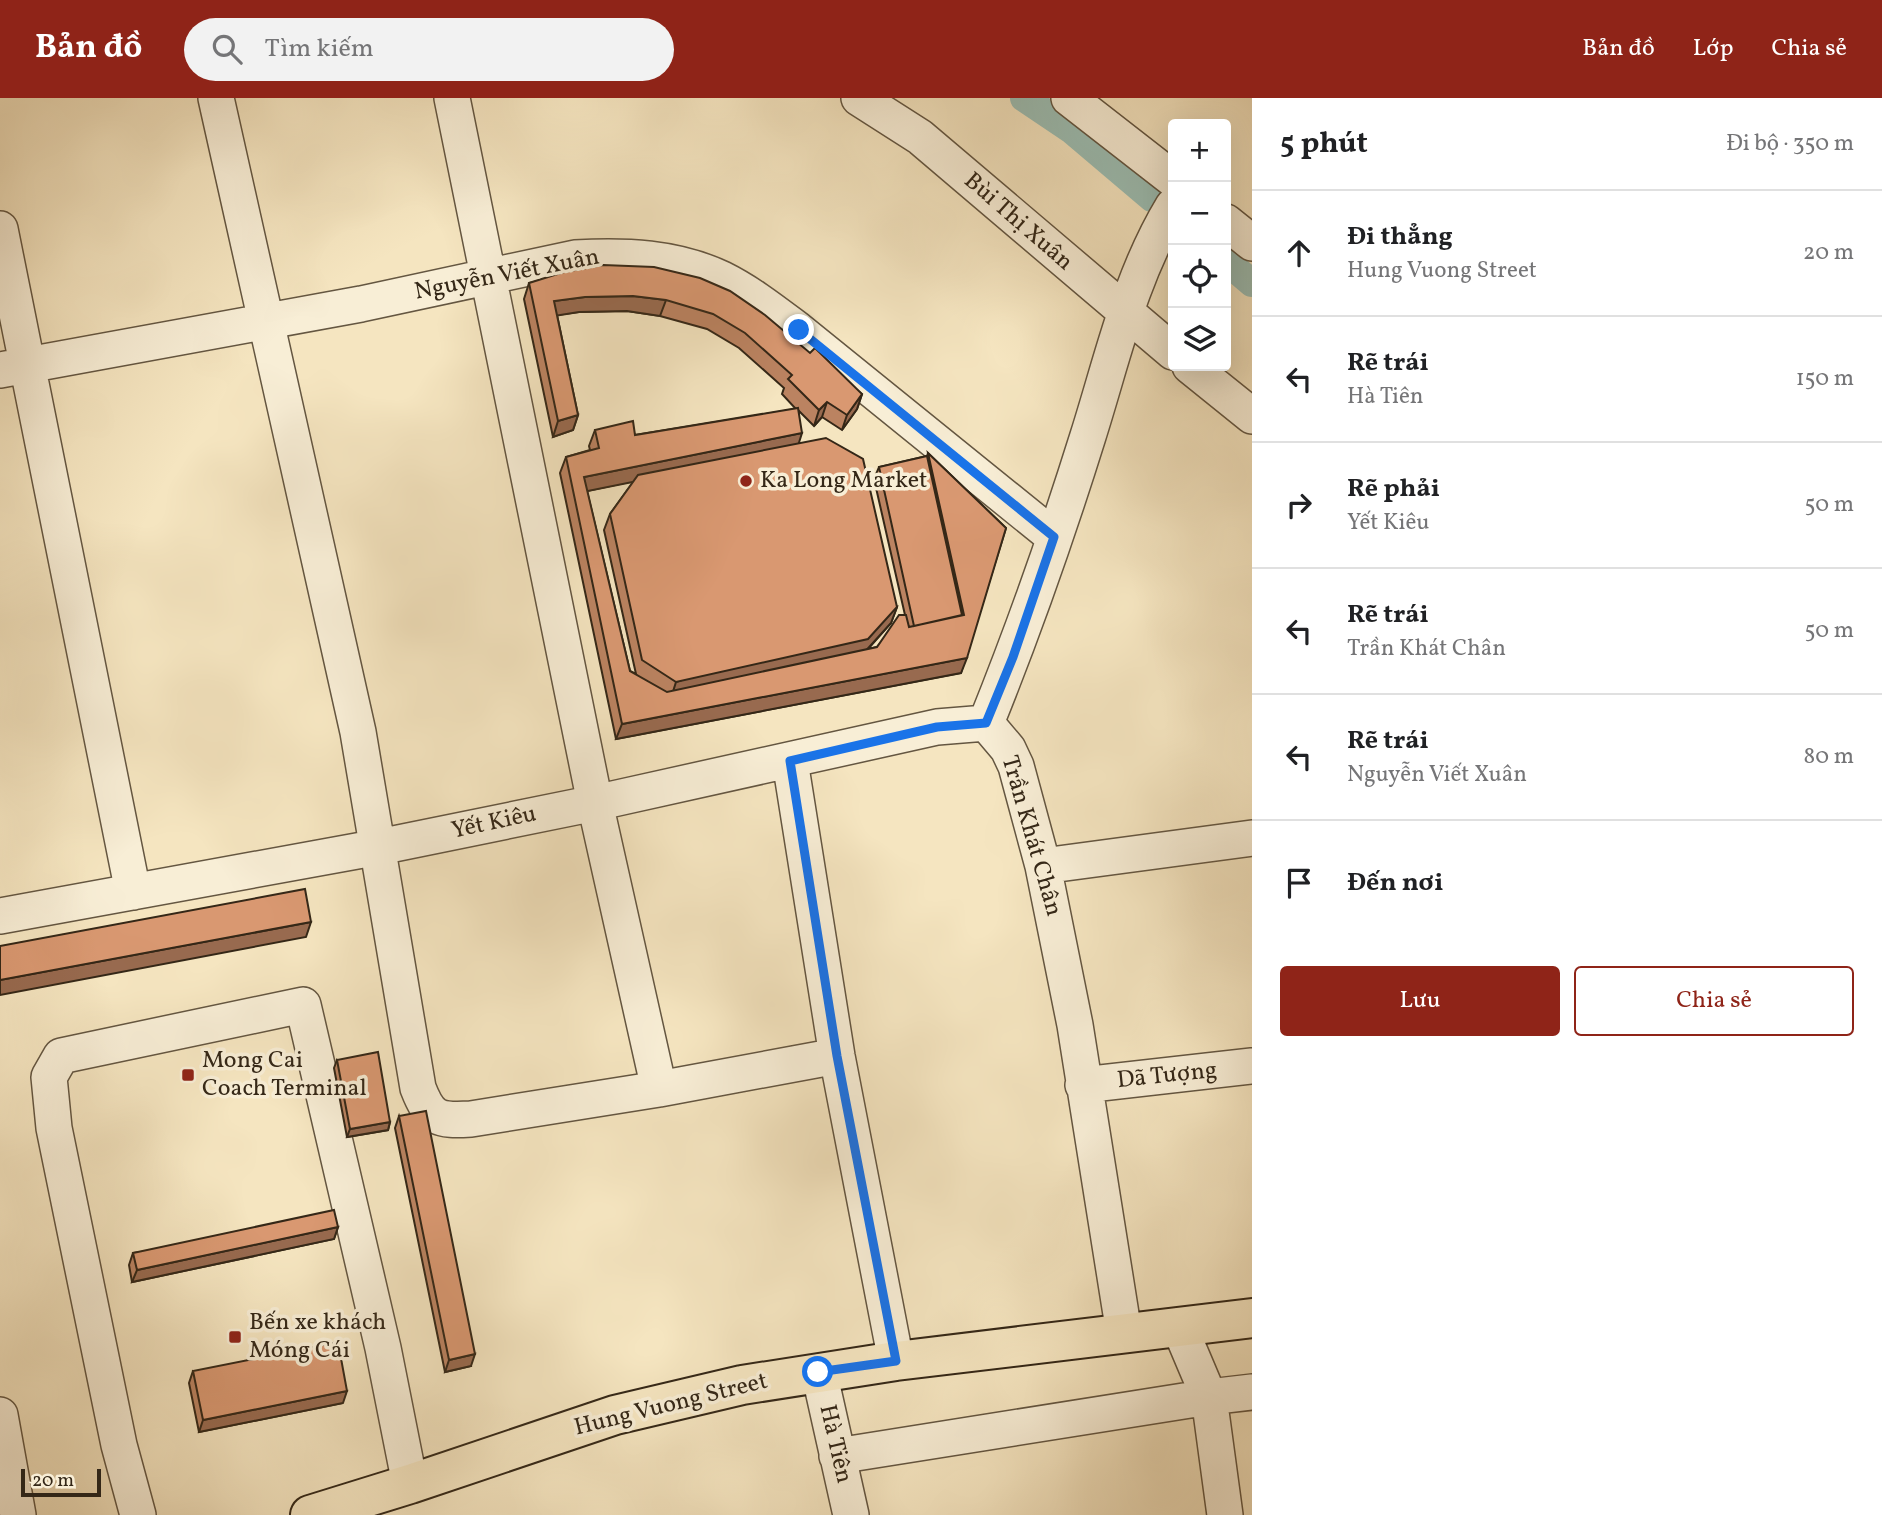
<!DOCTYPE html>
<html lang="vi">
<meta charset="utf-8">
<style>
body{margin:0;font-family:Vollkorn,serif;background:#f2f2f2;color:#202124}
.controls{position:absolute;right:21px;top:21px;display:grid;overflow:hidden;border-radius:7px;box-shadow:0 7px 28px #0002}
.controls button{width:63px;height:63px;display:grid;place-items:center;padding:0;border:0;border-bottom:2px solid #e0e0e0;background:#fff;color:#202124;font:35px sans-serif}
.scale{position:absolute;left:21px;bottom:18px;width:80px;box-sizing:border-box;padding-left:7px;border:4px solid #342717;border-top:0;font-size:19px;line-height:24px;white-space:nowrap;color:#342717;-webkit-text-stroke:5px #f8eed6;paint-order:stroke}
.stop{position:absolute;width:21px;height:21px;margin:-16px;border:5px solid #1a73e8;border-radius:50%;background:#fff}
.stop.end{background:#1a73e8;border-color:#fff;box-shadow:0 2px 7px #0008}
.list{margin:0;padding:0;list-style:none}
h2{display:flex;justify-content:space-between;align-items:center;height:91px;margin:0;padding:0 28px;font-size:30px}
h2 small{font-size:23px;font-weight:400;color:#757577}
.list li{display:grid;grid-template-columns:46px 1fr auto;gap:21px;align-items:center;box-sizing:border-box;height:126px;padding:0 28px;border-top:2px solid #e0e0e0}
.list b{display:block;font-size:26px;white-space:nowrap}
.list p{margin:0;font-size:23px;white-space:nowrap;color:#757577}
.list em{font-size:23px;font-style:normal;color:#757577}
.actions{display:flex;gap:14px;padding:21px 28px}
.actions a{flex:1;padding:16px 0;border:2px solid #8f2418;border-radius:7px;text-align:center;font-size:24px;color:#8f2418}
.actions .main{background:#8f2418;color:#fff}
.icon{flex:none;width:38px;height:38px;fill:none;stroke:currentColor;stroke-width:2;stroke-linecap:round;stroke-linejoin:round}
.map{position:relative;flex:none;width:1252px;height:1417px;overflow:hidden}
header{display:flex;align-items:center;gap:42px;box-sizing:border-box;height:98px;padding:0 35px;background:#8f2418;color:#fff}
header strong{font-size:33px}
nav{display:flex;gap:38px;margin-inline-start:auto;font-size:24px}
.search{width:490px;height:63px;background:#f2f2f2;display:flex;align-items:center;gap:18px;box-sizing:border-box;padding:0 24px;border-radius:38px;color:#757577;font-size:26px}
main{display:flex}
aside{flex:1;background:#fff}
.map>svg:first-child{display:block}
</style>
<header>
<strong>Bản đồ</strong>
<div class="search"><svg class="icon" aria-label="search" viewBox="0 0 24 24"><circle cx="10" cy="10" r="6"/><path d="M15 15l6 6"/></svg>Tìm kiếm</div>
<nav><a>Bản đồ</a><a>Lớp</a><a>Chia sẻ</a></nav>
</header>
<main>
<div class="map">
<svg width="1252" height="1417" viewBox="0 0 1252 1417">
<rect width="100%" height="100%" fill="#f5e5c0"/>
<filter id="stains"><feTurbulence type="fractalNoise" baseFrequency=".00286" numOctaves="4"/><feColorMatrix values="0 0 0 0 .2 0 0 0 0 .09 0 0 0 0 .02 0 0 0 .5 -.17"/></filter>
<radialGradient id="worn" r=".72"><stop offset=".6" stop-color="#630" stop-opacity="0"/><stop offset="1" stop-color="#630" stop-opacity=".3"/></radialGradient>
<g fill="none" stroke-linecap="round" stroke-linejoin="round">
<!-- canal -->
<path stroke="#9cbfb5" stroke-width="28" d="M1024 0 1073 33 1152 100
M1226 163 1252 185"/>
<defs>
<path id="minor" d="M216 0 358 634 418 990C430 1021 438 1023 471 1021L659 991 837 958
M452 0 595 705 659 991
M859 0 920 39 1173 254
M1069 0 1173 81
M1226 124 1252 145
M0 131 133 794
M1190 268 1252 318
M0 272 361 206 575 160C625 157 676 159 722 181 750 195 774 214 798 232L1054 439
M986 625 1008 651 1016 668 1043 768 1075 927 1124 1235
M986 625C1024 531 1058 434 1088 338 1113 259 1130 179 1173 108
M790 663 837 958 896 1263
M1043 768 1252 740
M0 818 379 749 595 705 937 629 986 625
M1083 987 1252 968
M1179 1228 1209 1299 1225 1417
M819 1274 851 1417
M0 1317 18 1417
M837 1358 1209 1299 1252 1294
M138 1417 119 1347 54 1030 49 979 61 958 303 907 383 1250 410 1386"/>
<path id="major" d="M310 1417 410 1386 615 1317 742 1287 896 1263 1252 1220"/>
</defs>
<!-- minor casing -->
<use href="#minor" stroke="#645641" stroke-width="38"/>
<!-- major casing -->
<use href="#major" stroke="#342717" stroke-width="42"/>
<!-- minor -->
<use href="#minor" stroke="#f8eed6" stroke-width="35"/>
<!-- major -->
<use href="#major" stroke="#f5e5c0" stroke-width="38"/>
</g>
<!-- wall -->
<path fill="#bb8361" stroke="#342717" stroke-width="2" fill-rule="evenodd" d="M603 167 810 255 862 296 857 311 842 332 822 319 814 328 799 313V345L897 509 891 525 868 551 877 549 905 517 874 381 879 369 927 358 928 355 1006 430 961 575 616 641 560 375 566 359 590 352 589 348 595 332 635 337 796 311 782 296 784 290 739 250 707 231 660 218 627 213 579 214 557 217 578 317 573 332 553 339 524 201 529 185ZM634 383 610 416 604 432 636 576 630 573 587 393Z
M337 962 390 1024 388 1032 347 1039 334 970Z
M399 1018 471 1268 445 1274 395 1030Z
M338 1129 334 1141 132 1184 129 1167 133 1155Z
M193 1273 343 1305 199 1334 189 1285Z"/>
<!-- shaded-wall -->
<path fill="#986a4f" stroke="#342717" stroke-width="2" d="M633 198 666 202 660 218 627 213 579 214 548 219 554 203 585 199Z
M862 296 857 311 842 332 847 317Z
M827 304 822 319 814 328 819 312Z
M578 317 573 332 553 339 558 323Z
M802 335 797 351 578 395 584 379Z
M897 509 891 525 862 557 671 600 676 584Z
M967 560 961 575 616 641 622 626Z
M311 824 306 839 0 897V882Z
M390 1024 388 1032 347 1039 350 1031Z
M338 1129 334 1141 132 1184 137 1172Z
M475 1256 471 1268 445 1274 449 1262Z
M347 1293 343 1305 199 1334 203 1322Z"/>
<!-- building -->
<path fill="#d99871" stroke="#342717" stroke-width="2" d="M603 167 654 169 700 180 730 193 765 217 810 255 815 250 862 296 847 317 827 304 819 312 788 281 792 277 745 235 713 216 666 202 633 198 585 199 554 203 578 317 558 323 529 185 564 174Z
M798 310 802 335 584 379 630 573 667 594 877 549 899 517H906L909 529 964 517 928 355 1006 430 967 560 622 626 566 359 599 350 595 332 633 323 635 337Z
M826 340 863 361 897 509 868 541 676 584 642 562 610 416 638 377Z
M927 358 962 517 914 528 879 369Z
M305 791 311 824 0 882V848Z
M378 954 390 1024 350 1031 337 962Z
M426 1013 475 1256 449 1262 399 1018Z
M334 1112 338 1129 137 1172 133 1155Z
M338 1244 347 1293 203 1322 193 1273Z"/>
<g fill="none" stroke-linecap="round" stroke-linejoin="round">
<!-- route -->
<path stroke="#1a73e8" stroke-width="9" d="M799 232 1054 439 1013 559 986 625 937 629 790 663 837 958 896 1263 818 1274"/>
</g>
<!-- markers -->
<g fill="#8f2418" stroke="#f8eed6" stroke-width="2.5">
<circle cx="746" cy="383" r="7"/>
<rect x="181" y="970" width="14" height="14" rx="3.5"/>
<rect x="228" y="1232" width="14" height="14" rx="3.5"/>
</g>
<g text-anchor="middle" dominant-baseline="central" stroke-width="7" stroke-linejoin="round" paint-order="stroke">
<!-- street labels -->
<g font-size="24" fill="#342717" stroke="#f8eed6">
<text transform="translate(1018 124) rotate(41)">Bùi Thị Xuân</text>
<text transform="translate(507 177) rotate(-11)">Nguyễn Viết Xuân</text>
<text transform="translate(494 725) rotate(-12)">Yết Kiêu</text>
<text transform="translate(1031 738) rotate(74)">Trần Khát Chân</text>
<text transform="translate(1167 978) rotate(-6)">Dã Tượng</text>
<text transform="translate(671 1307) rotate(-14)">Hung Vuong Street</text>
<text transform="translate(835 1346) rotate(77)">Hà Tiên</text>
</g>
<!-- poi labels -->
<g font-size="24" fill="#342717" stroke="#f8eed6" text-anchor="start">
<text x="760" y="383">Ka Long Market</text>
<text x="202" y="963">Mong Cai<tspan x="202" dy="28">Coach Terminal</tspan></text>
<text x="249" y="1225">Bến xe khách<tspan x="249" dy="28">Móng Cái</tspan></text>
</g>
</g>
<rect width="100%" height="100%" filter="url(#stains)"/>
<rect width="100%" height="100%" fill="url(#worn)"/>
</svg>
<div class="controls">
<button>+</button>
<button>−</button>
<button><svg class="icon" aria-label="locate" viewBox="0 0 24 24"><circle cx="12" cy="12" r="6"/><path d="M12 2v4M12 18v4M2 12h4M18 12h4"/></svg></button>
<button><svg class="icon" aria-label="layers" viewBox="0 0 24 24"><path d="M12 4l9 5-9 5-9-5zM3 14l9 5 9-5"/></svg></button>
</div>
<div class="scale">20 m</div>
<div class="stop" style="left:818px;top:1274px"></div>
<div class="stop end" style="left:799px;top:232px"></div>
</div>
<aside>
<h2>5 phút<small>Đi bộ · 350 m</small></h2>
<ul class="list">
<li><svg class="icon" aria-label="ahead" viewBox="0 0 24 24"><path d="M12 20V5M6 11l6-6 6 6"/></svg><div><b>Đi thẳng</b><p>Hung Vuong Street</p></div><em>20 m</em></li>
<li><svg class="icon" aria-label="left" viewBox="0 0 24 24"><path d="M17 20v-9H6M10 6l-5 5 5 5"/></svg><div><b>Rẽ trái</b><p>Hà Tiên</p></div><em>150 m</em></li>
<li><svg class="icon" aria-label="right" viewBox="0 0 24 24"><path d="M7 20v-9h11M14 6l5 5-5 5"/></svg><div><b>Rẽ phải</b><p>Yết Kiêu</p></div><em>50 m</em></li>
<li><svg class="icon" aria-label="left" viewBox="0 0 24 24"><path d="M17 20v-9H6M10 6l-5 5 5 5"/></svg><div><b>Rẽ trái</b><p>Trần Khát Chân</p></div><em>50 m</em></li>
<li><svg class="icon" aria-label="left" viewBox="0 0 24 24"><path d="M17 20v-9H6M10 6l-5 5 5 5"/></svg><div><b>Rẽ trái</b><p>Nguyễn Viết Xuân</p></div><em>80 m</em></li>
<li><svg class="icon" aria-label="arrive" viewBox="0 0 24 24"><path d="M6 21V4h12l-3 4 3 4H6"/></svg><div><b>Đến nơi</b></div></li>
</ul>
<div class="actions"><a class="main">Lưu</a><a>Chia sẻ</a></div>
</aside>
</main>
